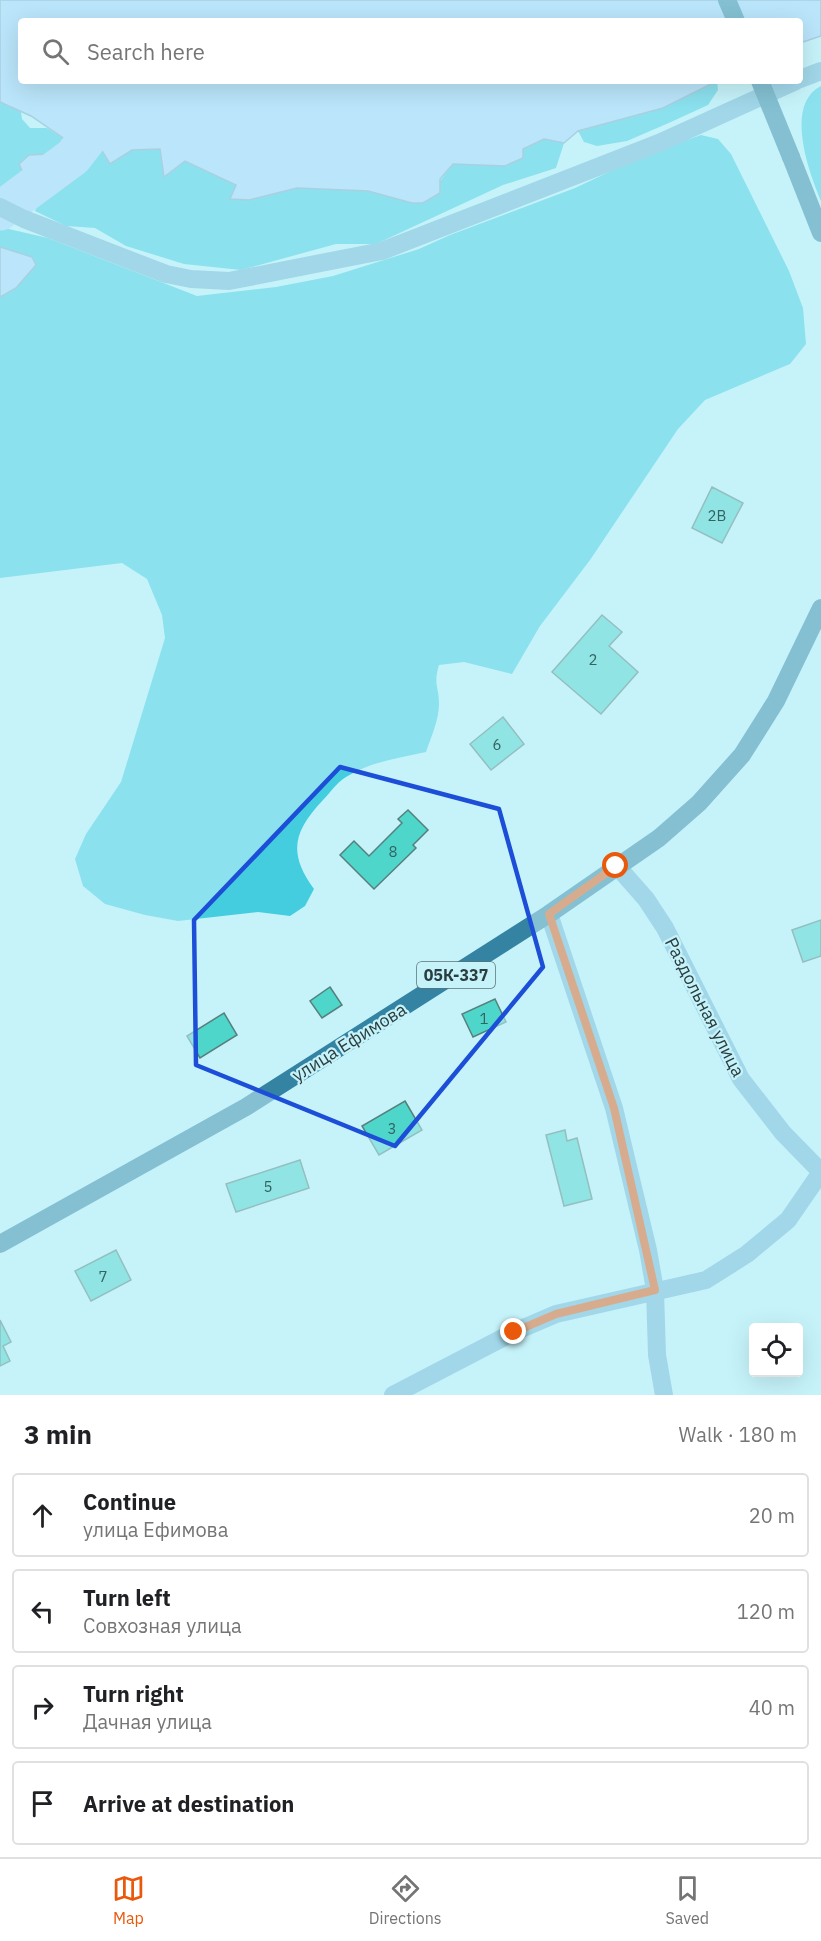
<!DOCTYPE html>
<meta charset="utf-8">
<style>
body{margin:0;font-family:"IBM Plex Sans",sans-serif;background:#f2f2f2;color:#202124}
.controls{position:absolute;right:18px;bottom:18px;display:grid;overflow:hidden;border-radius:6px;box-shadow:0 6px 24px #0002}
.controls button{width:54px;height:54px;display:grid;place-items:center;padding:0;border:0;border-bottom:2px solid #e0e0e0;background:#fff;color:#202124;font:30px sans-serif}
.stop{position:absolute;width:18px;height:18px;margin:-14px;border:4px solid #ea580c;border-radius:50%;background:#fff}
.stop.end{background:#ea580c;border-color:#fff;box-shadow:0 2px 6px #0008}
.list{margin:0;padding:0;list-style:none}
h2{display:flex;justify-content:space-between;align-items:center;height:78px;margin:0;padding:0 24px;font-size:26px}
h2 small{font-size:20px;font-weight:400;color:#757577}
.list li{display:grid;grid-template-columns:39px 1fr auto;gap:18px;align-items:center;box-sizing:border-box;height:84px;margin:0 12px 12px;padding:0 12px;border:2px solid #e0e0e0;border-radius:6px}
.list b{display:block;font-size:22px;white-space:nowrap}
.list p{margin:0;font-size:20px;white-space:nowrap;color:#757577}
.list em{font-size:20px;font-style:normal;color:#757577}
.icon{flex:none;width:33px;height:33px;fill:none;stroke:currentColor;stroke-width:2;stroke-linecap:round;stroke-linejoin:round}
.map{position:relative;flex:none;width:821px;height:1395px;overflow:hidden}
.search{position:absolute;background:#fff;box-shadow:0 6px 24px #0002;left:18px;right:18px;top:18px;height:66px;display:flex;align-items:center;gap:15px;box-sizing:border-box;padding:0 21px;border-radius:6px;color:#757577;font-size:22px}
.sheet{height:462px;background:#fff}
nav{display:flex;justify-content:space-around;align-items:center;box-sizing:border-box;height:84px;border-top:2px solid #e0e0e0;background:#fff;font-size:16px;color:#757577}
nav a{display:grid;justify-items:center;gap:3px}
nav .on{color:#ea580c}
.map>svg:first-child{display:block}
</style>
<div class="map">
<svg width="821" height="1395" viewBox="0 0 821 1395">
<rect width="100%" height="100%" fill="#c6f3fa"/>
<!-- forest -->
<path fill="#44cddf" d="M717 81 718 90 708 105 671 122 627 141 597 146 584 142 578 131 663 108Z
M821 86V201C809 172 784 105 821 86Z
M0 102 21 112 22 119 30 128H47L66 140 67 153 29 155 19 164 24 175 22 183 13 188H0Z
M701 135 718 139 731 154 789 271 803 308 806 344 790 364 705 400 678 429 590 560 540 626 512 674 464 662 439 665C433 685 439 686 439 704 439 720 431 737 426 752 398 758 370 762 346 777 337 782 330 793 323 800 293 832 288 853 314 889L305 906 290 916 258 912 178 921 145 915 105 904 83 886 75 859 86 834 121 782 165 638 162 615 147 579 122 563 0 578V297L16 288 31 257 0 247V227L48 238 197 296 276 287 333 276 419 249 450 235 575 188 647 154Z
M544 139 564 143 556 168 503 185 376 244H336L241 270 184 264 126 246 95 228 66 226 35 211 42 193C74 191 76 176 90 151L101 149 110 163 132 150 161 149 165 176 184 161 236 185 231 199 249 200 297 188 368 191 412 203H423L453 164 505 166 523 149Z"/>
<!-- water -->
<path fill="#acd4fb" stroke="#85a7c3" stroke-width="1.5" d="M0 0H821V36L800 43V21H21V81H717L663 108 578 131 564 143 544 139 523 149V158L505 166 453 164 440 179V193L423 203H412L368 191 297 188 249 200 230 199 236 185 185 161 164 177 160 149 132 150 110 164 101 149 90 151C76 176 74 191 42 193L24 175 19 164 29 155 67 153 66 140 31 116 0 102Z
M0 247 32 257 36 265 16 288 0 297Z"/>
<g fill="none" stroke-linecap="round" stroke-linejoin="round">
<!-- river -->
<path stroke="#acd4fb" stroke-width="39" d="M0 211 73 157 132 81"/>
</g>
<!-- building -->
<path fill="#4fd6cb" stroke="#56807c" stroke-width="1.5" d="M712 487 743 503 722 543 692 528Z
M602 615 622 632 609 646 638 672 601 714 552 672Z
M503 717 524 744 491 770 470 744Z
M408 810 428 830 413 845 416 848 374 889 340 855 354 841 369 856 402 823 398 819Z
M821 920V956L803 962 792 930Z
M330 987 342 1005 322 1018 310 1001Z
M495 999 506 1022 473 1037 462 1014Z
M224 1013 237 1035 200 1058 187 1036Z
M405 1101 422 1130 379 1155 362 1126Z
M565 1130 567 1141 577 1138 592 1199 564 1206 546 1135Z
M300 1160 309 1188 236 1212 226 1184Z
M116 1250 131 1280 91 1301 75 1271Z
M0 1320 11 1342 3 1346 10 1361 0 1366Z"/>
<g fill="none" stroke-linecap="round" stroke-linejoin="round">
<!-- minor -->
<path stroke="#74b6d4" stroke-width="18" d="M800 79 821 71
M0 207 24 219 166 274 191 279 229 281 382 251 659 143 796 81
M616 865 646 899 665 928 741 1079 783 1133 821 1172
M549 914 614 1108 648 1250 655 1290 657 1355 664 1395
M393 1395 514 1332 556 1314 706 1280 747 1254 788 1220 821 1172"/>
<!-- major -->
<path stroke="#3483a3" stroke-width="18" d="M727 0 736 21
M791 157 821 233
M0 1244 246 1107 549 914 659 838 699 803 742 755 776 701 821 608"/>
<!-- major-bridge -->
<path stroke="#3483a3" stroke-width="18" d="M760 81 791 157"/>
</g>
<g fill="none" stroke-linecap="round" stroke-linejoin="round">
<!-- route -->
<path stroke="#ea580c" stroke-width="8" d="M514 1332 556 1314 655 1290 614 1108 549 914 616 866"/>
</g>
<!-- marked area -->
<path d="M0 0H821V1395H0ZM340 767 499 809 543 967 395 1146 196 1065 194 920Z" fill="#c6f3fa" fill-opacity=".55" fill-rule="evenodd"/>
<path fill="none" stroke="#1d4ed8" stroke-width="4.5" stroke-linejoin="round" d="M340 767 499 809 543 967 395 1146 196 1065 194 920Z"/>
<g text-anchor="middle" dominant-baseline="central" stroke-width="4.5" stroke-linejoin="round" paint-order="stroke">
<!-- number labels -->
<g font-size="15" fill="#336362">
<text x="717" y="515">2В</text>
<text x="593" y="659">2</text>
<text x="497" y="744">6</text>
<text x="393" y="851">8</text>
<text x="484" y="1018">1</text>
<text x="392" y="1128">3</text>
<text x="268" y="1186">5</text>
<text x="103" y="1276">7</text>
</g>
<!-- shield labels -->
<rect fill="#c6f3fa" stroke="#597477" stroke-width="1.5" x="417" y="962" width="78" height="26" rx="4.5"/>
<g font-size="16" font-weight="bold" fill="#2a3d3f">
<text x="456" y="975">05К-337</text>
</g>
<!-- street labels -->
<g font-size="18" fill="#2a3d3f" stroke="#c6f3fa">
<text transform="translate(705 1007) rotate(63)">Раздольная улица</text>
<text transform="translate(349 1042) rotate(-32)">улица Ефимова</text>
</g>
</g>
</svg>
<div class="controls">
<button><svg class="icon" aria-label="locate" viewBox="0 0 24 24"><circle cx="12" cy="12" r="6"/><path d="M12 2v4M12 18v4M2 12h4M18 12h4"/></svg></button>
</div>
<div class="stop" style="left:616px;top:866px"></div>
<div class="stop end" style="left:514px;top:1332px"></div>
<div class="search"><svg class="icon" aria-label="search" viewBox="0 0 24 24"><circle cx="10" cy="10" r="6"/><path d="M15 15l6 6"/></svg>Search here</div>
</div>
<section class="sheet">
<h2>3 min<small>Walk · 180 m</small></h2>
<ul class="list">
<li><svg class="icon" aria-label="ahead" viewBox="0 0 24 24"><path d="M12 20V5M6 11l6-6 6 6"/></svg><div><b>Continue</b><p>улица Ефимова</p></div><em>20 m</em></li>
<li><svg class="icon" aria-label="left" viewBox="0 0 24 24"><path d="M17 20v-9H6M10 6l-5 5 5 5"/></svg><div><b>Turn left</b><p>Совхозная улица</p></div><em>120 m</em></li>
<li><svg class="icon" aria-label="right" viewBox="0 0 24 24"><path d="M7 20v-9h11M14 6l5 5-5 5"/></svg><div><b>Turn right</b><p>Дачная улица</p></div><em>40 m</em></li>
<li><svg class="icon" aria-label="arrive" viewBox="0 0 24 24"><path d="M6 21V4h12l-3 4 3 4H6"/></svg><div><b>Arrive at destination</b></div></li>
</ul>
</section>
<nav>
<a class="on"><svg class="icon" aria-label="map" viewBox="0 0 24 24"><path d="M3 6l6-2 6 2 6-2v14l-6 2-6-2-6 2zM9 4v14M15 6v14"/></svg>Map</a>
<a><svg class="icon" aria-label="directions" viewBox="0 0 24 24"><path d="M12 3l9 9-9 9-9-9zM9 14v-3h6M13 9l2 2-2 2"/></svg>Directions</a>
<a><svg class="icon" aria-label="saved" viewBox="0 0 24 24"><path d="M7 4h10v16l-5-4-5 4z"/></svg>Saved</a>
</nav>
